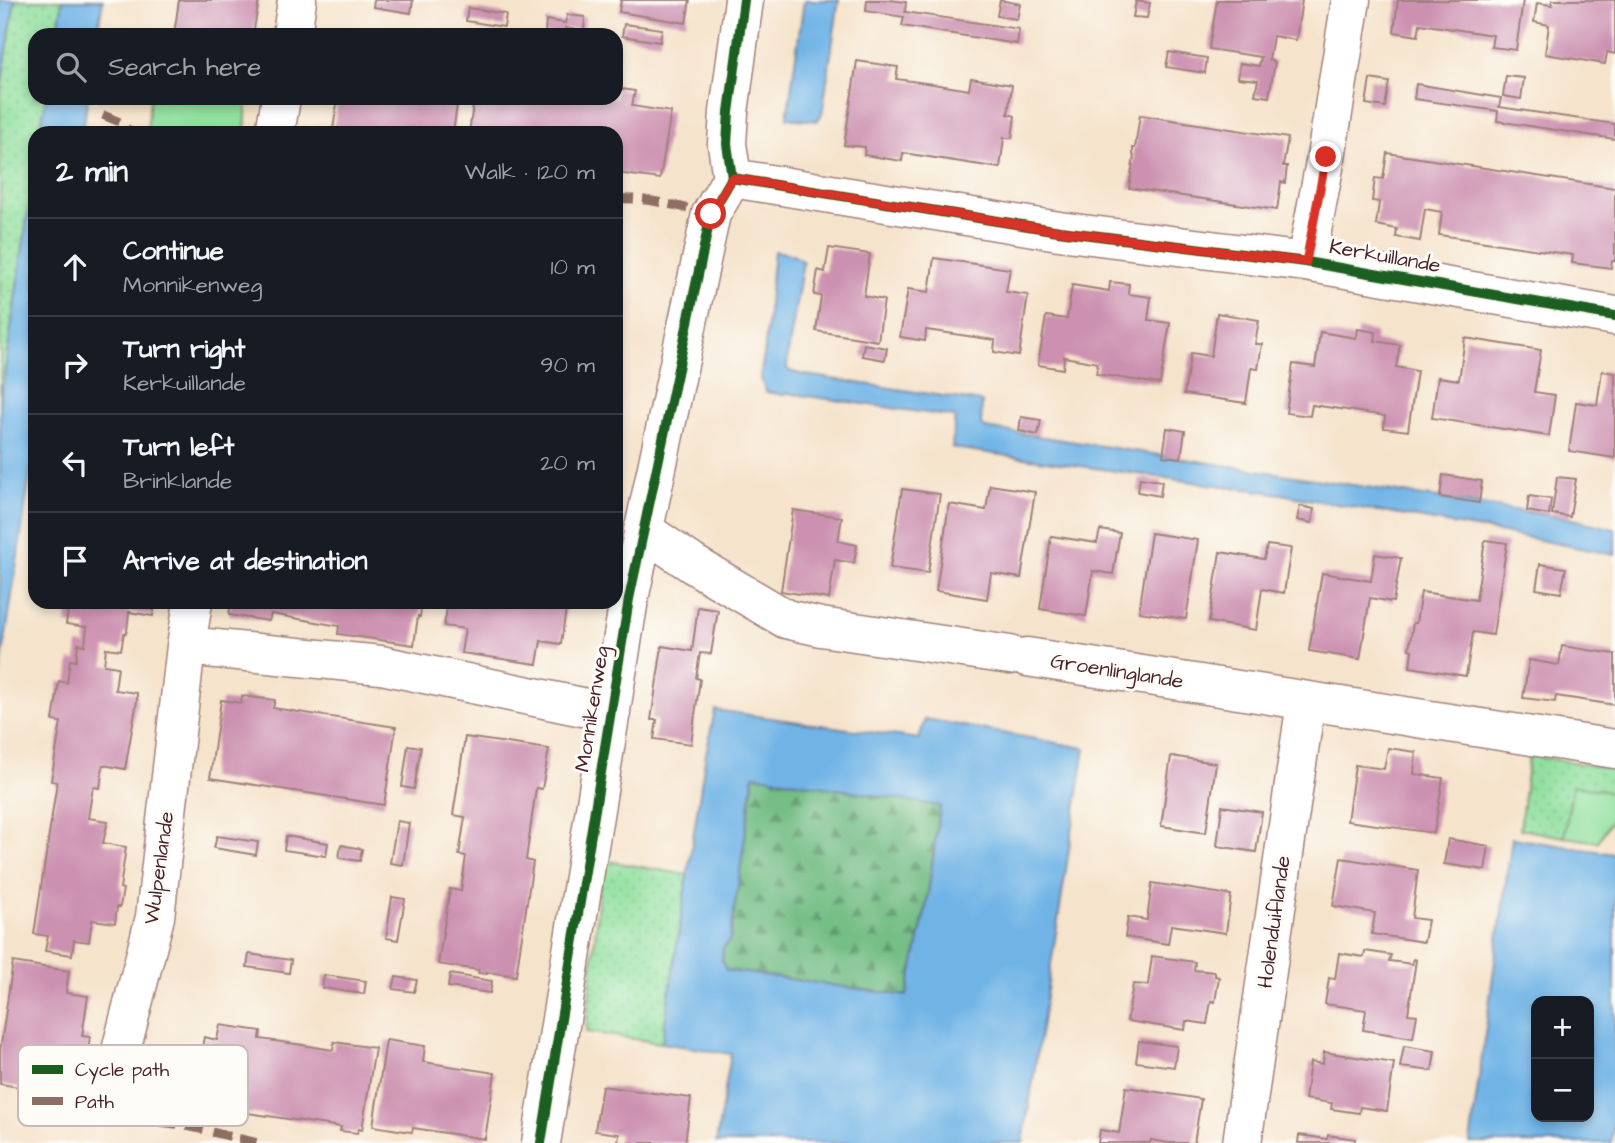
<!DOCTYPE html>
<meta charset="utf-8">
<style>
body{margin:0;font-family:"Architects Daughter",sans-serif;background:#20242c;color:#f1f3f6}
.controls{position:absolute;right:21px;bottom:21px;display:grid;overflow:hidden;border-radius:14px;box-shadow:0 4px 10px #0003}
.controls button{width:63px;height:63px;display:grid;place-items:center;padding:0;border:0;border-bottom:2px solid #363941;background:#171b24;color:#f1f3f6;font:35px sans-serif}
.stop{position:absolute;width:21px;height:21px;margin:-16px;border:5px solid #d93025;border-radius:50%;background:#fff}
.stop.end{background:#d93025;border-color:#fff;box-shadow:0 2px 7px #0008}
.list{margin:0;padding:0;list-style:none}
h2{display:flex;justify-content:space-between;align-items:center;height:91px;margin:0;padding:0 28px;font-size:30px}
h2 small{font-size:23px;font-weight:400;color:#9ea1a6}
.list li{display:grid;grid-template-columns:46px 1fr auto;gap:21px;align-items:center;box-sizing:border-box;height:98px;padding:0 28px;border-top:2px solid #363941}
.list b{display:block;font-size:26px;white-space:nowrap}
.list p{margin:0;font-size:23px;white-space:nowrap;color:#9ea1a6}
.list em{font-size:23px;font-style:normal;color:#9ea1a6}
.icon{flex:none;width:38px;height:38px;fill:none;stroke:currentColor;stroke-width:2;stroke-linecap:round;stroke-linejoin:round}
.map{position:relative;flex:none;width:1615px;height:1143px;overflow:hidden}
.search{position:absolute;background:#171b24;box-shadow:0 4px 10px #0003;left:28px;top:28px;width:595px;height:77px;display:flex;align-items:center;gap:18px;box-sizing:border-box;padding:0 24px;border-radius:21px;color:#9ea1a6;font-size:26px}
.panel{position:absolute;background:#171b24;box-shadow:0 4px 10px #0003;left:28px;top:126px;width:595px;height:483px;border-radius:21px}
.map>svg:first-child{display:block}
</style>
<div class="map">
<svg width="1615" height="1143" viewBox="0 0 1615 1143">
<defs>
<pattern id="grass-dots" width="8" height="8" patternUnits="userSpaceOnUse" patternTransform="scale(1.75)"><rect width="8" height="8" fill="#91e09f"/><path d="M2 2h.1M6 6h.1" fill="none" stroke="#7fc089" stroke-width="1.8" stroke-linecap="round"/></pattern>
<pattern id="forest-firs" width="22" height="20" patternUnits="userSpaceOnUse" patternTransform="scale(1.75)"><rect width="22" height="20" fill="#74be86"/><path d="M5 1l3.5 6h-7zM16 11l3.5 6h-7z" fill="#619a6e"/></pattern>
</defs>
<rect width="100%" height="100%" fill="#fdfcf7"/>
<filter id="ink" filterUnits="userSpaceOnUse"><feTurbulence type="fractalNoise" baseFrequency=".0143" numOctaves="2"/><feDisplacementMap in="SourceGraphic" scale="14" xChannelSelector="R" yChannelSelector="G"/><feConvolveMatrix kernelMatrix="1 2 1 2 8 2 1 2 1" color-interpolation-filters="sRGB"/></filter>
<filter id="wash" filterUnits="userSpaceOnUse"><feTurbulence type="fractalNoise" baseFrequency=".00686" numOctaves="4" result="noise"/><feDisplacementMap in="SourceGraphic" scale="28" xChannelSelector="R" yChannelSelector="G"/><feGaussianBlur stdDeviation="1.57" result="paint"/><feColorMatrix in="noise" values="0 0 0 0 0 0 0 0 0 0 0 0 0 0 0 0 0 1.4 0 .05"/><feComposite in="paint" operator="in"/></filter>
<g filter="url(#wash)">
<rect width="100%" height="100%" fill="#f5e3cb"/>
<!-- grass -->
<path fill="url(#grass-dots)" stroke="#6e8065" stroke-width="2" d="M15 0H63L57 35H35V98H46L40 133H35V165L0 403V94Z
M1529 755 1615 769V793L1573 786 1564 837 1520 829Z
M602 860 688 875 662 1043 586 1032Z"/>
<!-- forest -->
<path fill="url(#forest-firs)" stroke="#5f6e58" stroke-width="2" d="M754 775 940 806 927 902 907 996 726 970 722 960 723 947 730 940Z"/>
<!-- park -->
<path fill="#91e09f" stroke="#6e8065" stroke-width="2" d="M150 98 247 99 245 133H147Z
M1573 785 1615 793V815L1598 842 1564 837Z"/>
<!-- water -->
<path fill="#70b4e6" stroke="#5d6a88" stroke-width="2" fill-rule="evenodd" d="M0 0H15L0 94Z
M63 0H103L97 35H57Z
M804 0H839L822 114 817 121 787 118Z
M46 98H88L82 133H40Z
M35 165V443L0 674V403Z
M774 251C784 252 796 254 803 262L788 353 787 368 789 371 800 374 982 402 981 425 985 428 1572 519 1615 529V555L1504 533 1296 497C1264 490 1233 488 1201 483 1118 471 1035 459 952 448L955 417 786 393 784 395 766 392 760 376 764 356Z
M715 710 919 739 925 719 1085 748 1023 1143H716L731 1054 662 1043 705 759ZM754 775 940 806 927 902 907 996 726 970 722 960 723 948 730 940Z
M1512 838 1615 854V1117L1611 1143H1470ZM1536 1001H1589V1117H1536Z"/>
<g id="blocks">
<!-- building -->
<path fill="#cc90b0" d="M179 0H259L253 35H174Z
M374 0H413L411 13 373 7Z
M621 0H690L686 23 619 12Z
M867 0H890L906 2 905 12 1019 29 1017 44 902 26 904 17 866 11Z
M1000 0 1020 4 1017 19 997 16Z
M1217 0H1302L1296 40 1273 36 1269 60 1275 62 1269 97 1255 95 1258 80 1238 78 1240 63 1259 66 1261 57 1209 49Z
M1398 0H1523L1516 50 1491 47 1493 35 1420 24 1418 36 1394 32Z
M1552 0H1615V54L1607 52 1605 64 1545 54 1549 25 1534 22 1537 3 1552 5Z
M1136 1 1150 3 1147 18 1133 17Z
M468 8 506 14 504 27 466 21Z
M567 15 585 17 584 31 565 28 563 35 545 33 546 20 565 23Z
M624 24 662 29 660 42 622 36Z
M1169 52 1207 58 1205 73 1166 67Z
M857 61 898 67 896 79 933 84 969 90 971 78 1012 85 1008 114 1015 116 1012 138H1004L1000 168 903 153 902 161 864 155 865 147 844 145Z
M1506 76 1524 78 1521 99 1503 96Z
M1370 79 1389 82 1385 107 1366 104Z
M1416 84 1501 98 1499 107 1615 124V139L1497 121 1498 111 1414 99Z
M616 88 635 91 632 106 671 112 660 179 616 173V133H469L474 98H616Z
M338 98H458L453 133H351L333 129Z
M1140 115 1288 138 1283 166H1287L1285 183 1281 182 1277 210 1129 188 1134 156 1133 155V148H1135Z
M1387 153 1615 188V261H1612L1611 268 1572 263 1573 255 1439 235 1442 212 1425 209 1420 241 1396 237 1397 229 1376 225 1379 202 1372 201 1375 178 1383 179Z
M829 248 870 254 864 296 884 300 878 341 816 331 821 296 814 295 818 270 825 272Z
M934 258 1010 269 1006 292 1028 295 1019 356 994 352 995 340 961 335 926 330 925 341 900 337 908 289 929 292Z
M1110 282 1129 284 1128 294 1151 297 1148 320 1170 323 1160 384 1096 374 1098 363 1064 357 1063 369 1038 365 1046 316 1067 319 1072 285 1109 291Z
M1217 313 1259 320 1255 344H1262L1258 369 1251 368 1246 403 1184 394 1191 353 1211 356Z
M1358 329 1376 332 1375 341 1400 345 1396 367 1417 371 1408 431 1384 428 1385 416 1347 410 1312 405 1310 416 1286 413 1293 364 1315 367 1320 332 1356 338Z
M1465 338 1541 350 1534 392 1555 395 1549 436 1432 418 1438 377 1459 380Z
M864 344 887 348 885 360 862 356Z
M1602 371 1615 373V458L1569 451 1576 402 1597 405Z
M1021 417 1041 420 1038 435 1019 431Z
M1167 428 1185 431 1181 458 1163 456Z
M1443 475 1482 481 1479 503 1440 497Z
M1557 477 1576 479 1570 517 1552 514Z
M1140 478 1162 481 1160 496 1138 492Z
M990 485 1035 492 1021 578 991 573 987 599 936 591 949 504 986 510Z
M902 489 940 494 928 573 890 568Z
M1529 496 1551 499 1549 515 1527 511Z
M1300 506 1314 509 1312 523 1297 520Z
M793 510 842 517 838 541 857 545 854 563 835 560 829 599 781 591Z
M1100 530 1120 533 1113 574 1093 571 1086 616 1040 609 1051 536 1097 543Z
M1151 533 1198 540 1186 619 1139 612Z
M1485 540 1507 543 1493 635 1473 632 1466 676 1410 667 1412 650 1409 649 1413 623H1416L1421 592 1476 600Z
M1267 545 1291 548 1284 593 1262 589 1256 630 1209 622 1220 552 1264 559Z
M1375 554 1401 558 1393 602 1370 598 1360 659 1309 651 1322 573 1371 581Z
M1540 564 1566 568 1561 593 1536 589Z
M69 602H155L153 616 129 612 127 631 126 633H124L121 650 106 648 104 665 118 667 115 690 137 693V701L125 769 103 765 100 788 93 787 88 818 108 821 103 843 126 847 120 888 123 889 120 907H117L115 923 92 920 89 942 74 940 72 955 45 951 48 936 34 934 57 782 51 781 61 722 53 721 59 681 67 683 70 660 76 661 78 644 85 645 87 627 66 624Z
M231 602H420L419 608H421L420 617 418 616 414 645 339 634H338L339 626 271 614 269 621 229 615Z
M448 602H567L561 644 541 641 537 664 461 653 465 629 444 626Z
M698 607 718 610 711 654 700 653 696 678 700 679 691 744 654 739 657 720H651L662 646 692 651Z
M1562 646 1615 654V705L1556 696 1555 702 1523 698 1529 660 1559 665Z
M242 696 275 700 273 708 396 727 384 805 210 778 221 700 241 703Z
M465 737 549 749 542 789 536 788 526 860 533 862 516 976 487 972V974L478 973 479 970 438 964 450 889 461 891 466 856 459 855 465 817 453 815Z
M408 745 421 747 414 789 402 787Z
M1388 748 1416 752 1414 774 1443 778 1434 833 1347 821 1355 765 1384 769Z
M1171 756 1216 763 1206 833 1161 826Z
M1222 806 1262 812 1256 852 1217 846Z
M397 821 409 823 403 865 390 863Z
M217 836 258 842 256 855 214 848Z
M286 836 328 843 326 856 284 850Z
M1448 839 1489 846 1485 870 1444 864Z
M341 845 362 849 360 861 339 858Z
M1341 858 1418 870 1412 918 1428 920 1424 942 1372 934 1375 913 1333 906Z
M1152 883 1231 895 1226 933 1171 925 1168 944 1125 937 1128 917 1147 920Z
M392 897 405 899 398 940 386 938Z
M1365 951 1391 955 1389 961 1412 964 1413 959 1416 960 1408 1014 1417 1015 1413 1038 1363 1030 1366 1010 1325 1004 1329 978 1335 979 1339 953 1364 957Z
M249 954 291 960 289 973 247 967Z
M1152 956 1195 962 1194 970 1215 972V976L1219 977 1215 1002 1211 1001 1207 1024 1186 1021 1185 1030 1127 1021 1133 984 1148 985Z
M13 962 69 971 66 993 88 996 82 1036 90 1037 86 1066 77 1065 76 1073 54 1070 50 1092 0 1084V1051Z
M450 974 492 981 490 993 448 987Z
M324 975 366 981 364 994 322 988Z
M396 977 417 980 414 992 393 989Z
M220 1025 261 1031 260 1039 296 1044 333 1050 334 1042 375 1048 362 1130 359 1129 357 1133 340 1131 341 1127 248 1113V1117L206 1111 214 1059 200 1057 204 1037 217 1040Z
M386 1040 425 1046 423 1062 495 1073 485 1139 413 1128 412 1132H411L373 1126Z
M1139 1041 1177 1046 1174 1067 1136 1062Z
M1404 1046 1435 1051 1432 1071 1400 1067Z
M1324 1052 1394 1063 1387 1111 1360 1107 1359 1113 1331 1109 1332 1103 1305 1099 1310 1062 1323 1064Z
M602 1086 691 1098 685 1143H618L619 1134 595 1131Z
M1126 1087 1201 1099 1194 1143H1169L1151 1140 1150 1143H1098L1100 1130 1119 1133Z
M1299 1135 1327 1139 1328 1135 1355 1139V1143H1298Z"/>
</g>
</g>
<g filter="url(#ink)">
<use href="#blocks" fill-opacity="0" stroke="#a0817b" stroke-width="2"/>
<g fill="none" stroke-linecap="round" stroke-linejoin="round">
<defs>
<path id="minor" d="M292 35 297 0
M275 133 281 98
M732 178 1059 231 1306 262 1615 316
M1306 262 1326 157 1351 0
M643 530 693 564 786 619 821 627 1010 655
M186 646 381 665 611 713
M1027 657 1615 749
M112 1086 155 917 186 646 193 602
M541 1143 629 599 711 214 732 178 727 144 729 112 744 0
M1242 1143 1306 702"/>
</defs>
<!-- minor casing -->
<use href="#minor" stroke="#a0817b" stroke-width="41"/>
<!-- minor -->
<use href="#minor" stroke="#fff" stroke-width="38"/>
<!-- quiet -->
<path stroke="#8d6e63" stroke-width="9" stroke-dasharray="18 9" stroke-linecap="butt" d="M103 115 120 122 132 133
M616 199C648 197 680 207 711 214
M106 1115 112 1086
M25 1116 106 1115 183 1125 258 1143"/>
<defs>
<path id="cycleway" d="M732 178 1059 231 1306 262 1615 316
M541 1143 629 599 711 214 732 178 727 144 729 112 744 0"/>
</defs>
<!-- cycleway casing -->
<use href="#cycleway" stroke="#fdfcf7" stroke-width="15"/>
<!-- cycleway -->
<use href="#cycleway" stroke="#1b5e20" stroke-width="10"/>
</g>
</g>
<g fill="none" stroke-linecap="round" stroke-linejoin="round" filter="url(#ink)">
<!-- route -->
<path stroke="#d93025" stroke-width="9" d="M711 214 732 178 1059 231 1306 262 1326 157"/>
</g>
<g text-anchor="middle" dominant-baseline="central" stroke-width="6" stroke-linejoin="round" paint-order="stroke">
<!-- street labels -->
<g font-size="21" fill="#4a1f2b" stroke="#fdfcf7">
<text transform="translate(1385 256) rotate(10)">Kerkuillande</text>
<text transform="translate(1117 671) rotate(9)">Groenlinglande</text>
<text transform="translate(592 709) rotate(-81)">Monnikenweg</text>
<text transform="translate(159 868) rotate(-82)">Wulpenlande</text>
<text transform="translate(1274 922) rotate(-82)">Holenduiflande</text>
</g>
</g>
<!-- legend -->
<rect x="18" y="1045" width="230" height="81" rx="10" fill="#fdfcf7" stroke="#c7baba" stroke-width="2"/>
<rect x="32" y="1065" width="31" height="9" fill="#1b5e20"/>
<rect x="32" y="1097" width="31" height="8" fill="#8d6e63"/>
<g font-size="19" fill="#4a1f2b">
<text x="75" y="1076">Cycle path</text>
<text x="75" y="1108">Path</text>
</g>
</svg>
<div class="controls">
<button>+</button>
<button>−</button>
</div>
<div class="stop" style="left:711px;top:214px"></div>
<div class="stop end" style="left:1326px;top:157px"></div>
<div class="search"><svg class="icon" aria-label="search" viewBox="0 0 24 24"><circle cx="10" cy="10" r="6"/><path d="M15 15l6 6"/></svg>Search here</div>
<section class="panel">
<h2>2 min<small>Walk · 120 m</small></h2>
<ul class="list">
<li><svg class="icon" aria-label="ahead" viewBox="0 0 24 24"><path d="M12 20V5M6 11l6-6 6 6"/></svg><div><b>Continue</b><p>Monnikenweg</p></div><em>10 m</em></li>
<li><svg class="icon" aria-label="right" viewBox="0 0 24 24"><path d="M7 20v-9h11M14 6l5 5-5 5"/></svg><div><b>Turn right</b><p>Kerkuillande</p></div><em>90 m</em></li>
<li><svg class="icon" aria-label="left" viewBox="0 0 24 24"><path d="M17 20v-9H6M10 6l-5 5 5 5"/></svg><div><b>Turn left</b><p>Brinklande</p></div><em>20 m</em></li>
<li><svg class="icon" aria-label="arrive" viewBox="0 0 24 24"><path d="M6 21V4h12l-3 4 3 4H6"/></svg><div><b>Arrive at destination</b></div></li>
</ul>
</section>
</div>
